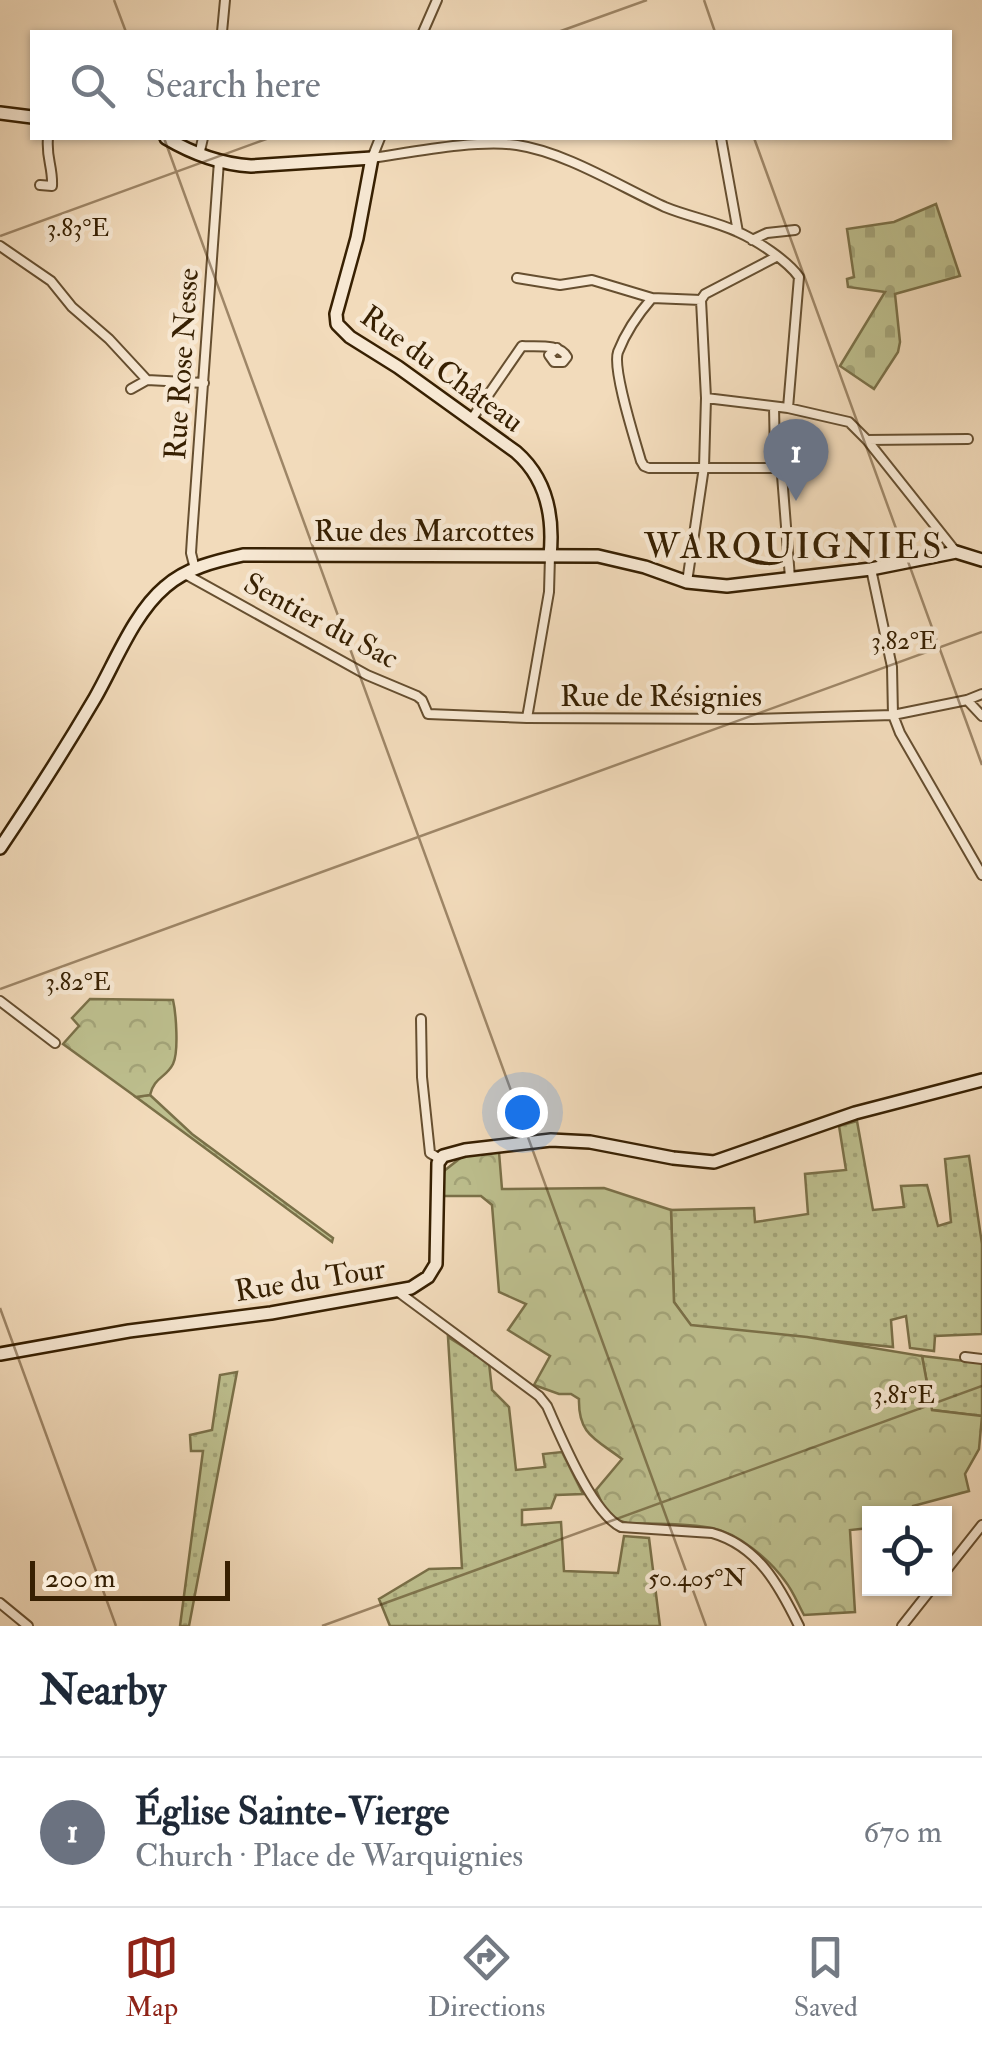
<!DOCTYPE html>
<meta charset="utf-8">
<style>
body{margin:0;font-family:"IM FELL Double Pica",serif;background:#f6f6f7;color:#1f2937}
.controls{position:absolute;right:30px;bottom:30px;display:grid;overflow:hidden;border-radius:0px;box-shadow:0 2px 8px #0004}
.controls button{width:90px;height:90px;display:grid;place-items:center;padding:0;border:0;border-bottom:2px solid #e0e1e3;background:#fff;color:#1f2937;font:50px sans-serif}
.scale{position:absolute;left:30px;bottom:25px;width:200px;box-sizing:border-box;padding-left:10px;border:5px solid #372002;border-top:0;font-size:28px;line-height:35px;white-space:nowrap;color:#372002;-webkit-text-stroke:8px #f7e8d3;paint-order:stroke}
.you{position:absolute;left:522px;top:1112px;width:35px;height:35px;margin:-25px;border:8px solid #fff;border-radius:50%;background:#1a73e8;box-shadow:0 0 0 15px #1a73e833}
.badge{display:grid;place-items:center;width:65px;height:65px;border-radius:50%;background:#8f2418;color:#fff;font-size:32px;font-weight:700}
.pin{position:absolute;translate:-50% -82px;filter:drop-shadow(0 2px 5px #0008)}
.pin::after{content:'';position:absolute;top:52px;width:35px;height:30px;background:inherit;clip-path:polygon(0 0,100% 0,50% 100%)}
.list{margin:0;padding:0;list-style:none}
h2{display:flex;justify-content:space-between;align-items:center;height:130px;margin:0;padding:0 40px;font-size:42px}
h2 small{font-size:32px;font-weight:400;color:#747a83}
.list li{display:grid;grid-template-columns:65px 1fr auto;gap:30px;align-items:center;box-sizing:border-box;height:150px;padding:0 40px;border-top:2px solid #e0e1e3}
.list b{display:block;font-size:38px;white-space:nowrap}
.list p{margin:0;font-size:32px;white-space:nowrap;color:#747a83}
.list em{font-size:32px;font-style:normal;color:#747a83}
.icon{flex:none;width:55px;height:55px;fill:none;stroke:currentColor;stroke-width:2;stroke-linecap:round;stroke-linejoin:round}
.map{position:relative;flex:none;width:982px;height:1626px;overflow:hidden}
.search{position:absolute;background:#fff;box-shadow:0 2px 8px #0004;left:30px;right:30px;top:30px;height:110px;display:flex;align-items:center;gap:25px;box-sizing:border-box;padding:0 35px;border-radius:0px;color:#747a83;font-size:38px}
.sheet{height:280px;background:#fff}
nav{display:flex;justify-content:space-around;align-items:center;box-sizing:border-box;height:140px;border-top:2px solid #e0e1e3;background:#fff;font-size:28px;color:#747a83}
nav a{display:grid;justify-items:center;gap:5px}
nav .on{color:#8f2418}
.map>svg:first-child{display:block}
</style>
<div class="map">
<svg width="982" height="1626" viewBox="0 0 982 1626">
<defs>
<pattern id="grass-dots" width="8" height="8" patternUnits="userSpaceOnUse" patternTransform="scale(2.5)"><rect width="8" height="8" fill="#bdbf8e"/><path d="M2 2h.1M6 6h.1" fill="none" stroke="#a3a479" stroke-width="1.8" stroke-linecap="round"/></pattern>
<pattern id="forest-crowns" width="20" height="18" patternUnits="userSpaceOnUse" patternTransform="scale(2.5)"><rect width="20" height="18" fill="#bdbf8e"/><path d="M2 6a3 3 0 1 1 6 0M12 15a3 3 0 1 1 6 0" fill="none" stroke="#a3a479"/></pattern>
<pattern id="cemetery-stones" width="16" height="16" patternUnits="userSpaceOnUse" patternTransform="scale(2.5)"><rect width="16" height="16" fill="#bdbf8e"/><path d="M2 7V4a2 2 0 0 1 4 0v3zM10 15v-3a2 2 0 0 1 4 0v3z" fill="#a3a479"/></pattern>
</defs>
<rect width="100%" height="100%" fill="#f2dbbb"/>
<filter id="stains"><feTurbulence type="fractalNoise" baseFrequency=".002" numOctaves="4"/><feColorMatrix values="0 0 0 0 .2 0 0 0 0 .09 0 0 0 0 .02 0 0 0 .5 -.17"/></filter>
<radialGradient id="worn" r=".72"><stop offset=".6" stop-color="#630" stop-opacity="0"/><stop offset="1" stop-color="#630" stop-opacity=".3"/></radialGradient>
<!-- grass -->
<path fill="url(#grass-dots)" stroke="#7a7048" stroke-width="2.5" d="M150 1095 192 1134 333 1238 332 1242 136 1097Z
M857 1121 873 1210 904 1207 901 1186 927 1185 938 1226 951 1222 945 1159 969 1156 982 1244V1334L935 1336 934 1351 910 1348 906 1316 891 1320 893 1347 691 1326 674 1302 671 1210 754 1208 755 1222 808 1214 805 1174 846 1170 839 1126Z
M448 1337 489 1363 492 1390 509 1407 516 1470 545 1467 543 1454 562 1452 583 1494 556 1495 551 1508 522 1510V1525L561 1522 564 1571 618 1573 624 1536 649 1538 660 1626H390L379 1599 429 1569 462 1568Z
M922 1356 982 1363V1416L932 1410Z
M237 1372 189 1626H180L203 1451H191L190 1435 212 1430 220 1375Z"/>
<!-- forest -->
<path fill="url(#forest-crowns)" stroke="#7a7048" stroke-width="2.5" d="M90 999 173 1000C176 1013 179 1052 173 1064 166 1078 154 1077 150 1095L136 1097 63 1044 79 1026 72 1018Z
M499 1152 502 1189 604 1188 671 1210 674 1302 691 1325 807 1337 922 1356 932 1410 982 1416 979 1449 965 1474 969 1491 913 1506 912 1513 870 1514 869 1528 850 1530 855 1612 804 1615C798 1604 793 1591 785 1581 770 1560 738 1533 712 1528 685 1523 654 1524 627 1523 607 1518 604 1508 596 1490L622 1459C596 1439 578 1435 579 1399L571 1394H559L534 1385 550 1356 508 1330 526 1304 499 1292 492 1205 481 1196H442L444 1171 463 1156Z"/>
<!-- cemetery -->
<path fill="url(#cemetery-stones)" stroke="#7a7048" stroke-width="2.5" d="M936 204 960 276 895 294 900 342 898 352 874 389 840 366 885 292 848 287 847 279 854 277 847 229 894 222Z"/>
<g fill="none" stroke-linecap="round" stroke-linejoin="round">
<defs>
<path id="street" d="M222 32 225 0
M423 32 437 0
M380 138 372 158C413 152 478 139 517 145 565 152 621 187 665 207 689 217 715 221 738 232 756 240 788 261 799 277L788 408
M721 138 738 232
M199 155 203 138
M40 185 52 186C53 167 46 158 48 138
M752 240 767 233 795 230
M0 246 51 281 72 307 109 339 147 380
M517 278 560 285 592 280 652 298
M701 300 706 398 788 408 849 422 867 440 956 552
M701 300 652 298C639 313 625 334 618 352 612 369 635 440 641 461L644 466 649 468H780
M701 300 705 294 776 257
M131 389 147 380 204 383
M774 407 775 456 782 475 790 578
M471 420 522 346C537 347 559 343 567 357L563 362H554L549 355 557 348
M867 440 968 439
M195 569 191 553 192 537 219 161
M871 569 892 667 893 715 900 733 982 875
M185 574 367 675 417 696 422 700 428 714 527 718 752 719 893 715 967 700 982 694
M687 582 704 467 706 398
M967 700 982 716
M527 718 549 592 550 556
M0 1001 55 1043
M421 1019 422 1077 430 1153 440 1159
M397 1291 539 1396 547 1406C561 1437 592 1513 621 1527L712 1533C758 1546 779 1585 799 1626
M965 1357 982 1359
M944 1573 982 1525
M0 1603 28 1626
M902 1626 932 1588"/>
<path id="secondary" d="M0 113 32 117
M166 138C193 154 219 164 251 166L372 158 357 238 336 314 337 324 350 337 398 367 516 452C547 479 554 516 550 556
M0 848C33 799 65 749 95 698 115 663 134 613 165 587 186 568 216 561 243 555L598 556 645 567 687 582 727 586 871 569 956 552 982 560
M0 1354 129 1331 271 1313 411 1288 428 1277 436 1264 438 1163 443 1156 465 1150 551 1140 590 1142 673 1158 714 1162 855 1113 982 1080"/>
</defs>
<!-- street casing -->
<use href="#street" stroke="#664f30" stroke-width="12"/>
<!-- secondary casing -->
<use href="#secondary" stroke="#372002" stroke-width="16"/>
<!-- street -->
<use href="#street" stroke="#f7e8d3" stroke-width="8"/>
<!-- secondary -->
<use href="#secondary" stroke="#f7e8d3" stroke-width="11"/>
</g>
<!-- ticks -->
<path fill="none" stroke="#372002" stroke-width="2.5" stroke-opacity="0.45" d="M114 0 126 32M704 0 715 32M558 32 647 0M164 138 706 1626M754 138 982 765M0 236 269 138M0 989 982 632M0 1308 116 1626M322 1626 982 1386"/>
<g text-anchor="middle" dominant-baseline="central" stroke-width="9" stroke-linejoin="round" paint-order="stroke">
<!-- street labels -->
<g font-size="30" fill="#372002" stroke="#f7e8d3">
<text transform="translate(182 364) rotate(-86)">Rue Rose Nesse</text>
<text transform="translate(442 369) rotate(36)">Rue du Château</text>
<text x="424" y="531">Rue des Marcottes</text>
<text transform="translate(321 621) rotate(28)">Sentier du Sac</text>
<text x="661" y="696">Rue de Résignies</text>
<text transform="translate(310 1280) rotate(-9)">Rue du Tour</text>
</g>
<!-- quarter labels -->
<g font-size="35" letter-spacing="2.5" fill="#372002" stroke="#f7e8d3">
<text x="794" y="547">WARQUIGNIES</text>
</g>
</g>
<g font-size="25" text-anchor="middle" fill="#372002" stroke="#f7e8d3" stroke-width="9" stroke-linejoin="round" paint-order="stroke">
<text x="78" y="236">3.83°E</text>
<text x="904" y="649">3.82°E</text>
<text x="78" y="990">3.82°E</text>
<text x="904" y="1403">3.81°E</text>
<text x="697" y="1586">50.405°N</text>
</g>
<rect width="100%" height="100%" filter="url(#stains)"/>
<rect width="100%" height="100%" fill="url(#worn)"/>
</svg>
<div class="controls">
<button><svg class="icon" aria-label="locate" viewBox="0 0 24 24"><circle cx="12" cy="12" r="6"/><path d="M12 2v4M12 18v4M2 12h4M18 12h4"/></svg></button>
</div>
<div class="scale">200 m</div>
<div class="you"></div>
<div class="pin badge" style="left:796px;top:501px;background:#6b7280">1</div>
<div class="search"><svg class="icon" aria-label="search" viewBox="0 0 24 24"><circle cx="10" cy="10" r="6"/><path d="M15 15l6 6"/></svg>Search here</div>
</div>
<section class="sheet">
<h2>Nearby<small></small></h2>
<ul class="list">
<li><span class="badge" style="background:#6b7280">1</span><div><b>Église Sainte-Vierge</b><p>Church · Place de Warquignies</p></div><em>670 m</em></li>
</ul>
</section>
<nav>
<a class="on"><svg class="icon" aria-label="map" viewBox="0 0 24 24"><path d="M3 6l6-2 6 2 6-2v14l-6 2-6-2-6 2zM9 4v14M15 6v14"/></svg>Map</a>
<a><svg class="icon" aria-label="directions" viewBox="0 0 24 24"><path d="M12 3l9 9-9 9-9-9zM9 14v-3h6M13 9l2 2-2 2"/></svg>Directions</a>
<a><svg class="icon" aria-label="saved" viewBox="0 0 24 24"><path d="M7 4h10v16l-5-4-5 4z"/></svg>Saved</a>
</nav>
